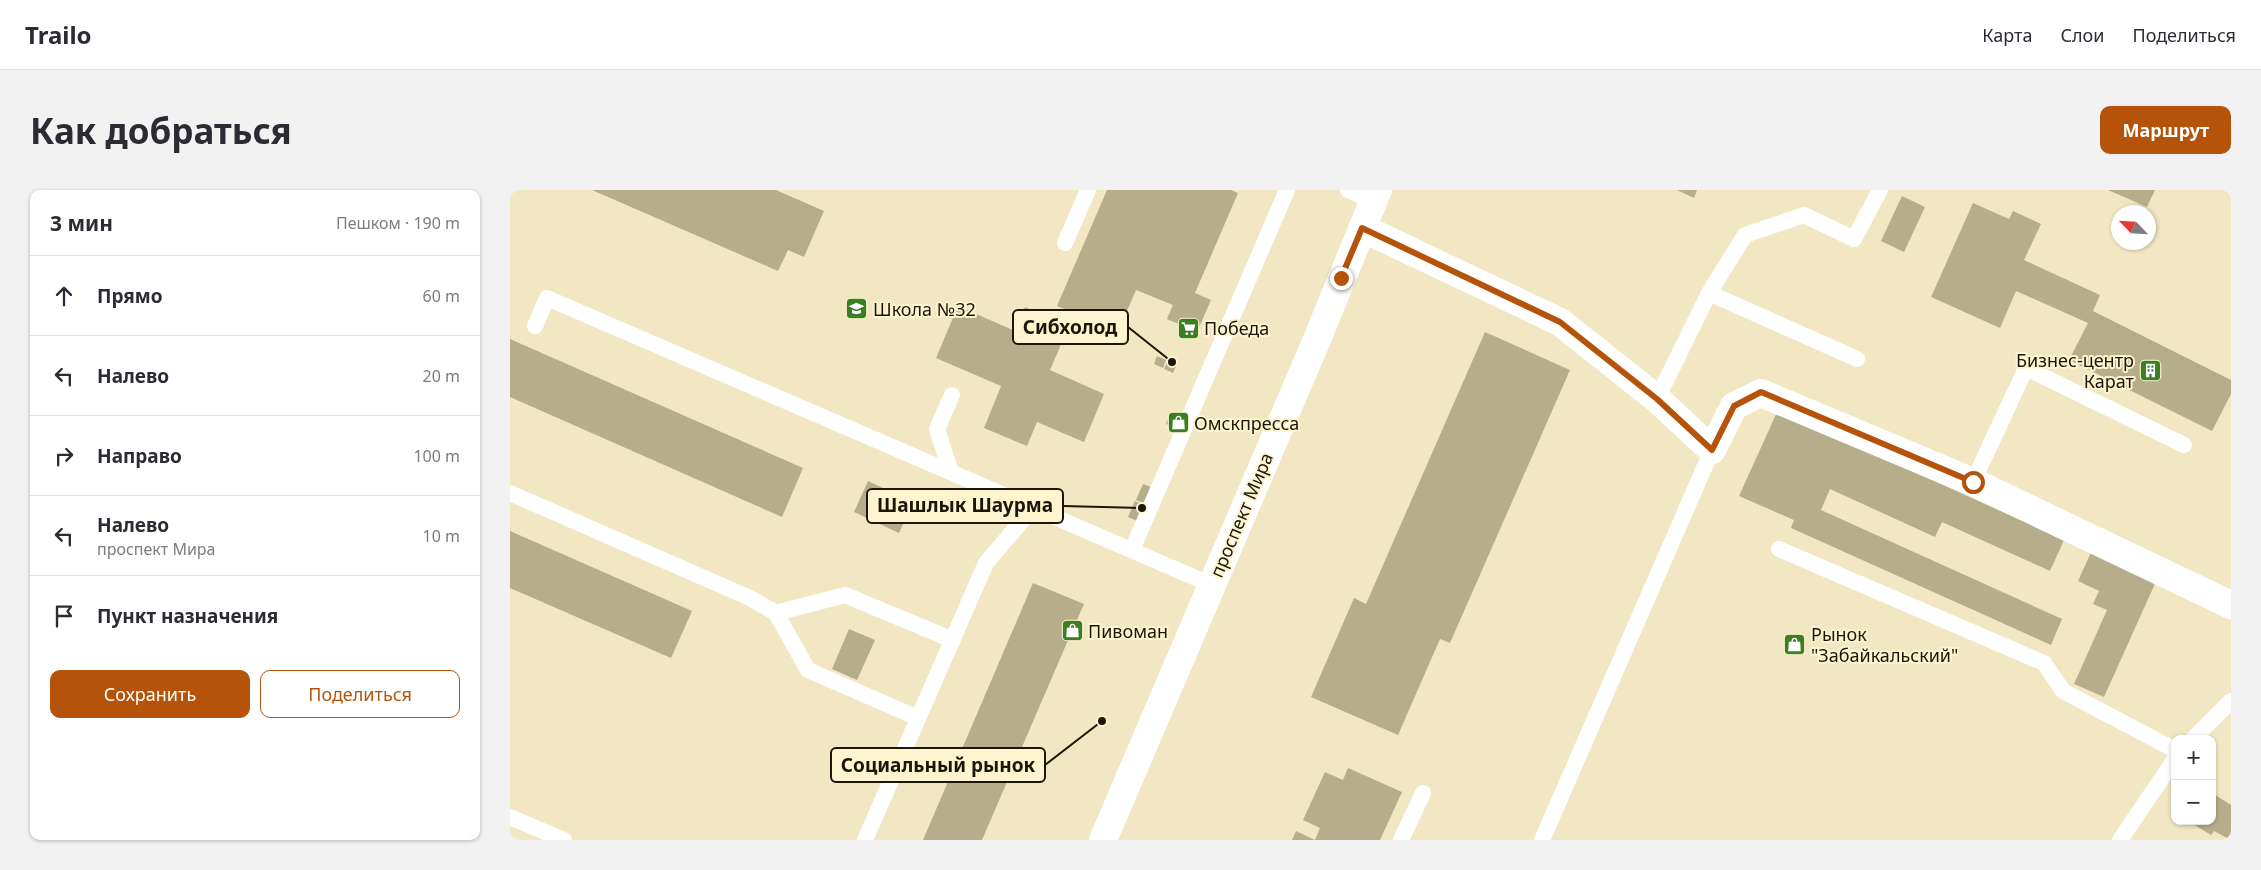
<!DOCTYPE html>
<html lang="ru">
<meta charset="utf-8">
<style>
body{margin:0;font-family:"Noto Sans",sans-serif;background:#f2f2f3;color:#2b2b33}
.controls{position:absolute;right:15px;bottom:15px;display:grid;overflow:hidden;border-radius:10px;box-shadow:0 1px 4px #0004}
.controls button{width:45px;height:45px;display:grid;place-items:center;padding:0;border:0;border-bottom:1px solid #e1e1e2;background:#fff;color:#2b2b33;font:25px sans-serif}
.compass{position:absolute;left:1601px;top:15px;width:45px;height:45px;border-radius:50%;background:#fff;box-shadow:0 1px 4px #0004;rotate:295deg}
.stop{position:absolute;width:15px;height:15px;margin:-11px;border:4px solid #b45309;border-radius:50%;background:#fff}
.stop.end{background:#b45309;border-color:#fff;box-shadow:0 1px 5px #0008}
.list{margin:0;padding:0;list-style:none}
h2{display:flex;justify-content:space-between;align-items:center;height:65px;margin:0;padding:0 20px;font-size:21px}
h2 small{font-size:16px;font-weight:400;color:#7c7c81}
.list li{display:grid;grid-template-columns:32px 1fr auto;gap:15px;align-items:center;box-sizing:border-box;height:80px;padding:0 20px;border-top:1px solid #e1e1e2}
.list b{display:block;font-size:19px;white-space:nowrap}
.list p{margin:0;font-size:16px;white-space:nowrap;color:#7c7c81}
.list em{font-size:16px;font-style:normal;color:#7c7c81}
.actions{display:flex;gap:10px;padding:15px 20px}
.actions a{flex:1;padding:11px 0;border:1px solid #b45309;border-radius:10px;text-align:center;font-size:18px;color:#b45309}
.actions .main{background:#b45309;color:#fff}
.icon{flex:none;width:28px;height:28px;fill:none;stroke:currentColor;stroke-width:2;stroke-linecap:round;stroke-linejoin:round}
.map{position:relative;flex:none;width:1721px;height:650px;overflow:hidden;border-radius:10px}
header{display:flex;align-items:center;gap:30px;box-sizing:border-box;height:70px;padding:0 25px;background:#fff;border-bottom:1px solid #e1e1e2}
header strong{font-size:24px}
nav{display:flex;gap:28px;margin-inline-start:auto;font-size:18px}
.intro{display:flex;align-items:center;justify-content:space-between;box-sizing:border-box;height:120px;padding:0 30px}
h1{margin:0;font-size:35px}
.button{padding:12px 22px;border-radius:10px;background:#b45309;color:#fff;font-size:18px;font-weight:700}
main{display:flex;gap:30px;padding:0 30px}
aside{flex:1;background:#fff;border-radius:10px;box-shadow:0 1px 4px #0004}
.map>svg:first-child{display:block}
</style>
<header>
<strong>Trailo</strong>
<nav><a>Карта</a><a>Слои</a><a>Поделиться</a></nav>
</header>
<div class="intro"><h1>Как добраться</h1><a class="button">Маршрут</a></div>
<main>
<aside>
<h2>3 мин<small>Пешком · 190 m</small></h2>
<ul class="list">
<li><svg class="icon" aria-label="ahead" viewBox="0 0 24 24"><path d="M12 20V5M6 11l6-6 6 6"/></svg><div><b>Прямо</b></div><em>60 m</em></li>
<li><svg class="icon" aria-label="left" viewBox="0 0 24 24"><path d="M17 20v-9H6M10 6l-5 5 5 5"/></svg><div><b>Налево</b></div><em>20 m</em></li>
<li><svg class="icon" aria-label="right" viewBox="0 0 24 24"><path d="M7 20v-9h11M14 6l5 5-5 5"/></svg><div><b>Направо</b></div><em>100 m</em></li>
<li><svg class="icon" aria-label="left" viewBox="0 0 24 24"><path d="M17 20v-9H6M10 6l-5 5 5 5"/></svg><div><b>Налево</b><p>проспект Мира</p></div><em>10 m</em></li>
<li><svg class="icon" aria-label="arrive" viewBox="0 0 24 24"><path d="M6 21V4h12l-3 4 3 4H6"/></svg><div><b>Пункт назначения</b></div></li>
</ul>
<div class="actions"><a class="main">Сохранить</a><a>Поделиться</a></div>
</aside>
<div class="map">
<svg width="1721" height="650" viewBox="0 0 1721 650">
<rect width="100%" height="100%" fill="#f1e7c3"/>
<!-- building -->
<path fill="#b6ad8a" d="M82 0H266L314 21 294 67 278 60 268 81Z
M597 0H721L728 3 685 103 701 110 687 142 657 129 663 115 626 100 608 142 547 116Z
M1167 0H1187L1184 8Z
M1598 0H1645L1637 17Z
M1392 6 1415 17 1394 62 1371 51Z
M1463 13 1499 29 1503 21 1531 34 1514 70 1590 105 1583 121 1721 190V204L1702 241 1559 170 1578 133 1506 101 1490 138 1421 107Z
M448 116 505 141 515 117 559 136 540 180 594 204 574 252 527 232 517 256 474 238 491 196 426 168Z
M975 142 1060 180 940 453 930 449 888 545 801 507 844 408 856 414Z
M0 149 293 278 272 327 0 207Z
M647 166 656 170 653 178 644 174Z
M658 170 667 174 663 183 654 179Z
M1268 220 1554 350 1540 381 1432 332 1425 347 1320 299 1311 320 1552 429 1541 455 1281 338 1284 330 1229 306Z
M660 223 670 228 666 238 656 234Z
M358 291 403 312 389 343 344 322Z
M633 294 641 297 634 313 626 310Z
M625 311 634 315 627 331 618 327Z
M0 341 182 421 161 468 0 398Z
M1583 358 1648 387 1594 507 1564 494 1597 420 1583 414 1589 401 1568 391Z
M523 393 574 414 562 441 472 650H413Z
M339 439 365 450 347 490 322 479Z
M838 578 892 602 870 650H782L786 641 805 650 810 638 793 630 815 582 833 590Z
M1702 603 1721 615V650L1704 641 1701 645 1678 631H1702Z"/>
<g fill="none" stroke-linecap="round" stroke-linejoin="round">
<!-- lane -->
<path stroke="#fff" stroke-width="16" d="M838 0 863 11
M555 53 578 0
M1199 103 1235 45 1294 25 1344 49 1370 0
M25 136 37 108 702 395
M1147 209 1199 103 1347 169
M441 282 427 239 442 205
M1463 292 1516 178 1674 255
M0 303 240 408 266 423 298 480 408 528
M1269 359 1534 473 1553 501 1665 560
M622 360 777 0
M266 423 335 405 443 450
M1683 549 1721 511
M0 627 54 650
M355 650 476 373 523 318
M891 650 913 603
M1032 650 1202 260
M1610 650 1665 569"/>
<!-- street -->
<path stroke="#fff" stroke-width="28" d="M852 38 1050 132 1147 209 1202 260 1224 216 1251 203 1463 292 1721 415"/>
<!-- secondary -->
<path stroke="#fff" stroke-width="28" d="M593 650 808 147 868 0"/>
</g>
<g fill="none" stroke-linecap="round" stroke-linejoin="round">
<!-- route -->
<path stroke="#b45309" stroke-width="6" d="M831 88 852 38 1050 132 1147 209 1202 260 1224 216 1251 202 1463 292"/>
</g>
<!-- icons -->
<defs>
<symbol id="school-square" viewBox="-11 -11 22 22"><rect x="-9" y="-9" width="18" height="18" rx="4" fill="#3a7f22" stroke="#fef5d0"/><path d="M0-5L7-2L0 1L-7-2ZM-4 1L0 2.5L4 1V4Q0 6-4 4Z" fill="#fff"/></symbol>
<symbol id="supermarket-square" viewBox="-11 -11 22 22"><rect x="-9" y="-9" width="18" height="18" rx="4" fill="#3a7f22" stroke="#fef5d0"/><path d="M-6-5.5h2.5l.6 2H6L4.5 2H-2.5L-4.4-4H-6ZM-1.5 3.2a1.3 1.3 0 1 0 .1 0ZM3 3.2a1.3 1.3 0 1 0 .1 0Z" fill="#fff"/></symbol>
<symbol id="building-square" viewBox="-11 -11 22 22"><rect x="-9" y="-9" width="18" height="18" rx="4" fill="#3a7f22" stroke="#fef5d0"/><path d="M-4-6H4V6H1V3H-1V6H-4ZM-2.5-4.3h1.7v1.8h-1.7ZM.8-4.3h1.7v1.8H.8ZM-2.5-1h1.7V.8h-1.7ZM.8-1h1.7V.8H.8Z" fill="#fff"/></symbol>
<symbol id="shop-square" viewBox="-11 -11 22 22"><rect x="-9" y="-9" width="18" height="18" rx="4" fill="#3a7f22" stroke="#fef5d0"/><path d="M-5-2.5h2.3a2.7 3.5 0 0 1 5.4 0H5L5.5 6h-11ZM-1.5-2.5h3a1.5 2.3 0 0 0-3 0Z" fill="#fff"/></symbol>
</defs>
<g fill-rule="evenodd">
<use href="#school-square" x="334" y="106" width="25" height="25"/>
<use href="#supermarket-square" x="666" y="126" width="25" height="25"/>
<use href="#building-square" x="1628" y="168" width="25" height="25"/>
<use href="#shop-square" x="656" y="220" width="25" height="25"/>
<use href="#shop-square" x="550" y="428" width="25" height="25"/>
<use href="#shop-square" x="1272" y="442" width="25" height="25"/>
</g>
<g text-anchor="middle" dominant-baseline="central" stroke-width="4" stroke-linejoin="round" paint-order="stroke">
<!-- poi labels -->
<g font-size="18" fill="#1a1609" stroke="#fef5d0" text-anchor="start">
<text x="363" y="119">Школа №32</text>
<text x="694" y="138">Победа</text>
<text x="1624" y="170" text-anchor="end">Бизнес-центр<tspan x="1624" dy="21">Карат</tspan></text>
<text x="684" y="233">Омскпресса</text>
<text x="578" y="441">Пивоман</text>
<text x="1301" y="444">Рынок<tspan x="1301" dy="21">"Забайкальский"</tspan></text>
</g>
<!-- street labels -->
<g font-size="18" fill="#1a1609" stroke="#fef5d0">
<text transform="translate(731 325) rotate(-67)">проспект Мира</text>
</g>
</g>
<!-- callouts -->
<path fill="none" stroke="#1a1609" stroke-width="2" d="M662 172L618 137M632 318L553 316M592 531L535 575"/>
<g fill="#1a1609" stroke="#fef5d0" stroke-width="2">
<circle cx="662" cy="172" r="5"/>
<circle cx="632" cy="318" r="5"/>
<circle cx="592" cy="531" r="5"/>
</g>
<g fill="#fef5d0" stroke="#1a1609" stroke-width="2">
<rect x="503" y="120" width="115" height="34" rx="5"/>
<rect x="357" y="299" width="196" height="34" rx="5"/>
<rect x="321" y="558" width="214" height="34" rx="5"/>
</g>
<g font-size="19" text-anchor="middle" font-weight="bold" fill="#1a1609">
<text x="560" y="144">Сибхолод</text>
<text x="455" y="322">Шашлык Шаурма</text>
<text x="428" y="582">Социальный рынок</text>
</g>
</svg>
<div class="controls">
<button>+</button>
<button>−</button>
</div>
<svg class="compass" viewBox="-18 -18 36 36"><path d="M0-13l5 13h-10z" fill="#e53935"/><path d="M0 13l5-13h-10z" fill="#7c7c81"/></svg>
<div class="stop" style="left:1463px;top:292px"></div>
<div class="stop end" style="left:831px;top:88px"></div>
</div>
</main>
